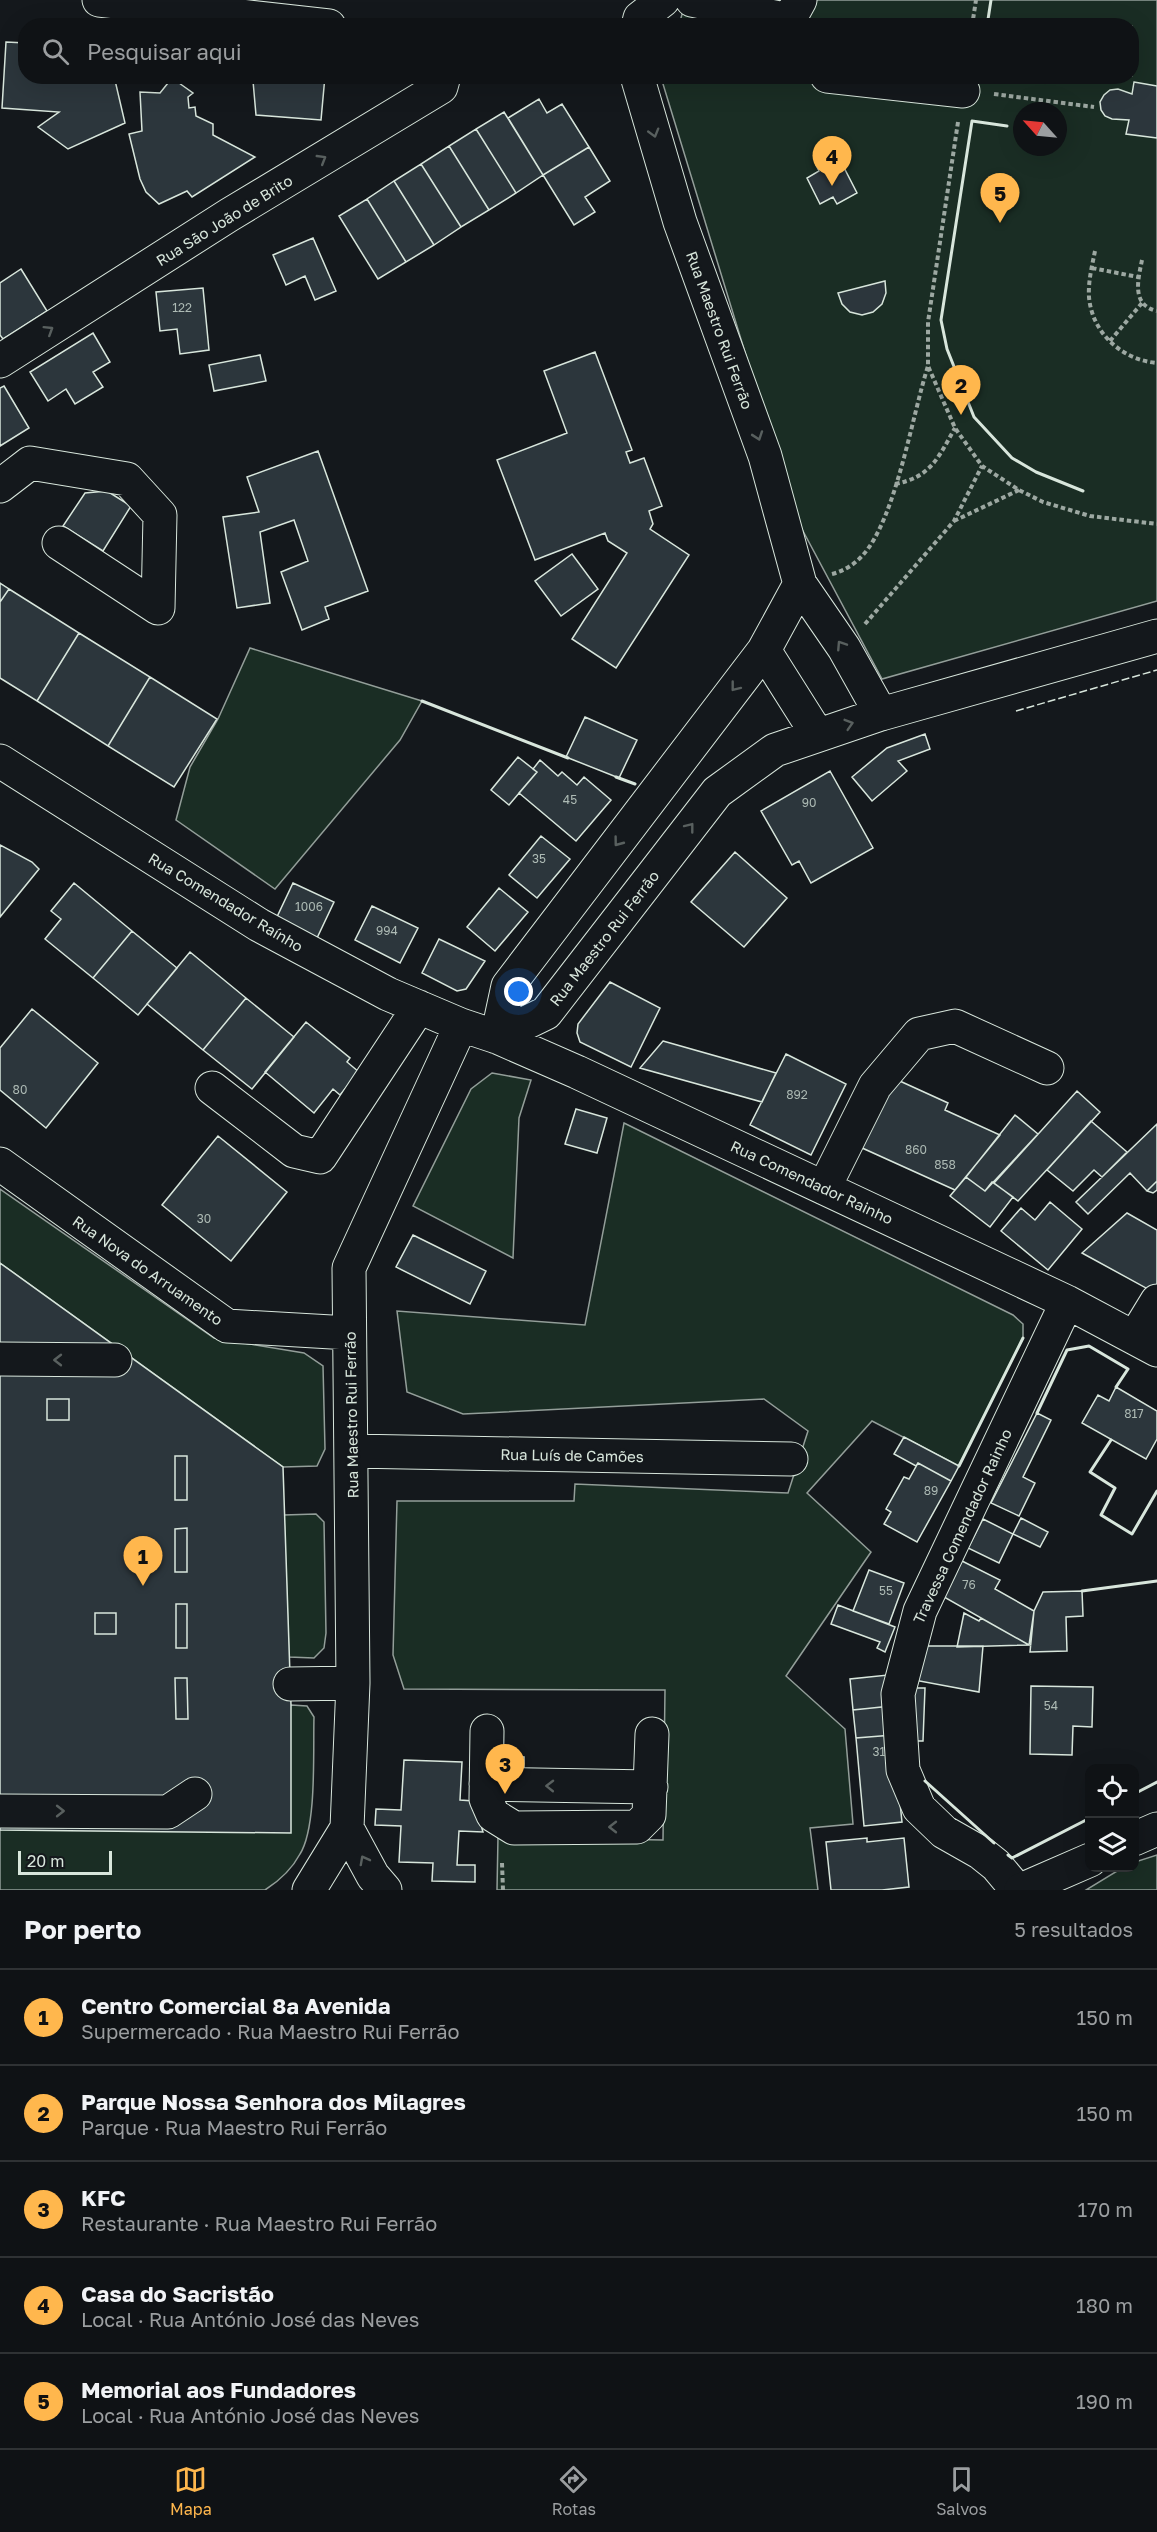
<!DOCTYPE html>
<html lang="pt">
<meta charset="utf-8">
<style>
body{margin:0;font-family:"Golos Text",sans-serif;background:#1d2022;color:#f1f3f6}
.controls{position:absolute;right:18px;bottom:18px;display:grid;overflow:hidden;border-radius:12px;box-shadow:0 6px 24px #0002}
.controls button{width:54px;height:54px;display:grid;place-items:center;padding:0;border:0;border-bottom:2px solid #2f3234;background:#0f1215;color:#f1f3f6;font:30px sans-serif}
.compass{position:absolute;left:1013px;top:102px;width:54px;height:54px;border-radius:50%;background:#0f1215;box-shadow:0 6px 24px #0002;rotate:297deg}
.scale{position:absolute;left:18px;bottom:15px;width:94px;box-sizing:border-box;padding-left:6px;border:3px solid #d8e6dc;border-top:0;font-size:16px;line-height:21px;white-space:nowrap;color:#d8e6dc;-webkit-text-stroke:4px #14181c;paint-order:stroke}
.you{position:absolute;left:519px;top:992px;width:21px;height:21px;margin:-15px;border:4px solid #fff;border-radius:50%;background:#1a73e8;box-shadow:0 0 0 9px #1a73e833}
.badge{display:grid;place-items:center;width:39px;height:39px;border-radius:50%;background:#ffb74d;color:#111;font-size:20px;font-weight:700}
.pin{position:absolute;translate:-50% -50px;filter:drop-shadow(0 2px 3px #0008)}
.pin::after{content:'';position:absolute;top:32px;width:21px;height:18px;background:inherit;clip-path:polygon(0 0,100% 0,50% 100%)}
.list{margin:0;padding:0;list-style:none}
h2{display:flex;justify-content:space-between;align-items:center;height:78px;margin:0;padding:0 24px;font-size:26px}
h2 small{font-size:20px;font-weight:400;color:#9b9ea0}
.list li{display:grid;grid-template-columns:39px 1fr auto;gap:18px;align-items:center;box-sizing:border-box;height:96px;padding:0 24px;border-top:2px solid #2f3234}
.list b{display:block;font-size:22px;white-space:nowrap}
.list p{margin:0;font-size:20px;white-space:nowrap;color:#9b9ea0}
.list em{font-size:20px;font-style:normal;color:#9b9ea0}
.icon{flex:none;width:33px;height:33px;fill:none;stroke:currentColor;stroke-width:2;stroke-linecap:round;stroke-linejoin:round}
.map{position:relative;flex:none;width:1157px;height:1890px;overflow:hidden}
.search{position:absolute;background:#0f1215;box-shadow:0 6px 24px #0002;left:18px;right:18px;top:18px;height:66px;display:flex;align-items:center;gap:15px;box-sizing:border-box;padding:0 21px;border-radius:24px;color:#9b9ea0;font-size:22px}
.sheet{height:558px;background:#0f1215}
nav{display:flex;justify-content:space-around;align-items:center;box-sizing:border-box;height:84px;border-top:2px solid #2f3234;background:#0f1215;font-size:16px;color:#9b9ea0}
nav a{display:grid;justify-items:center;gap:3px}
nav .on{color:#ffb74d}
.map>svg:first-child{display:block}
</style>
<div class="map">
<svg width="1157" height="1890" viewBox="0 0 1157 1890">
<rect width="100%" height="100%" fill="#14181c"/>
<!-- green -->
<path fill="#1a2d24" stroke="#939e99" stroke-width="1.5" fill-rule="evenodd" d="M686 0H1157V601L882 679 795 516 663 84 665 76H1132V26L679 25ZM1022 111H1058V147H1022Z
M250 648 422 701 400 740 275 889 176 820 190 767 218 719Z
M492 1073 531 1080 519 1118 513 1258 413 1206 471 1089Z
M624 1123 1013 1315 1023 1324V1338L959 1466 872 1421 807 1493 871 1552 786 1676 845 1729 853 1824 810 1828 818 1890H497L498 1837 663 1840 665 1690 404 1689 393 1655 397 1501H574L575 1484 788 1493 808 1431 764 1399 463 1414 407 1392 397 1311 585 1325Z
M0 1189 214 1338 304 1353 323 1366 325 1449 317 1466 283 1467 0 1263Z
M316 1514 324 1522 326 1633 324 1648 314 1658 289 1657 284 1515Z
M291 1705 307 1706 314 1717C313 1751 317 1827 300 1854 292 1869 279 1881 265 1890H0V1830Z
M1157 1855V1890H1086L1122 1868H1134L1135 1862Z"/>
<!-- building -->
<path fill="#2c363c" stroke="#d8e6dc" stroke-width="1.5" d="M6 42 26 43V76H114L125 123 68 149 38 127 59 112 2 108Z
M259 76H325L321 120 256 115 253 81 258 82Z
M172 78 193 93 188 97 189 108 195 107 196 116 213 124V135L255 157 192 197 187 191 159 204 146 192 140 179 129 134 142 131 140 92 160 93Z
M1134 82 1157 86V138L1126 134 1129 120 1112 119 1105 116 1101 110 1100 102 1104 95 1110 90 1118 89 1132 94Z
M539 99 547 113 562 104 589 147 543 175 508 118Z
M504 112 543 175 516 193 476 129Z
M476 129 516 193 489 210 449 146Z
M449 146 489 210 461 227 421 164Z
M589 147 610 181 585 197 595 212 574 225 543 175Z
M837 154 857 193 837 204 833 197 820 204 807 178 819 171 816 165Z
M421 164 461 227 434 245 394 181Z
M394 181 434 245 406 262 367 199Z
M367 199 406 262 378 279 339 216Z
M313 238 336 291 315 300 305 276 286 285 273 255Z
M21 269 47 311 3 339 0 335V283Z
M885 281 886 293 882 304 873 312 862 315 850 312 842 304 838 293Z
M203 288 209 350 180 354 177 329 160 331 156 292Z
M93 333 110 362 93 372 103 387 75 404 66 389 48 401 30 372Z
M595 352 632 450 626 452 630 463 644 458 662 506 649 511 653 524 650 529 689 555 616 668 572 639 627 553 608 541 605 533 535 560 497 460 567 433 544 371Z
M260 355 266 381 214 391 209 365Z
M4 386 29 428 0 446V388Z
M318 451 368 591 325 607 329 619 302 630 281 572 308 561 294 520 260 532 270 603 237 608 223 517 259 512 247 477Z
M107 491 131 506 103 551 63 526 85 493Z
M572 554 598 589 561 616 535 581Z
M0 583 9 589 0 602Z
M9 589 79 633 37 701 0 678V602Z
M79 633 150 677 108 746 37 701Z
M150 677 217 719 174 787 108 746Z
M585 717 637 740 619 778 566 757Z
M925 734 930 749 898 761 907 771 872 801 852 777 887 748Z
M518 757 537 772 509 805 491 790Z
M540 760 558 776 562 772 577 785 584 777 611 800 576 841 519 793 537 772 533 769Z
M830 771 873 848 811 883 799 861 792 865 761 811Z
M541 836 570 859 537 898 509 875Z
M0 845 32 862 39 869 0 917Z
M735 852 787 898 744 947 691 902Z
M74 883 132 931 93 978 45 939 61 919 51 911Z
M293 883 334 902 317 938 276 919Z
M499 888 528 912 495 951 467 927Z
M372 906 418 928 400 963 355 940Z
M132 931 177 968 138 1015 93 978Z
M439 939 485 961 466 989 457 991 422 973Z
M190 952 246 998 203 1050 147 1004Z
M610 982 660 1008 631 1067 580 1042 577 1033 578 1024Z
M246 998 294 1037 252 1089 203 1050Z
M32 1009 98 1063 46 1128 0 1090V1048Z
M306 1022 350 1058 347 1062 359 1072 340 1095 333 1089 314 1113 265 1072Z
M663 1041 776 1073 762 1102 640 1068Z
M786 1054 846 1084 811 1155 750 1125Z
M891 1077 948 1103 945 1110 1000 1135 955 1190 860 1147Z
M1077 1091 1100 1112 1018 1201 994 1183Z
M576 1109 607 1118 597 1153 565 1144Z
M1015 1115 1038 1134 985 1191 966 1177Z
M1091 1121 1127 1152 1102 1177 1094 1170 1073 1191 1047 1170Z
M1157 1124V1181L1147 1191 1130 1173 1088 1214 1076 1202Z
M218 1136 287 1192 231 1261 162 1205Z
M966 1177 985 1191 992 1182 1013 1197 990 1227 950 1196Z
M1157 1181V1190L1153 1193 1147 1191Z
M1050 1202 1082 1229 1048 1270 1001 1231 1021 1208 1035 1220Z
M1127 1213 1157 1230V1294L1082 1253Z
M413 1235 486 1271 470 1304 396 1267Z
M0 1263 283 1467 291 1705V1833L0 1830Z
M1116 1387 1157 1411V1439L1146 1459 1082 1423 1098 1395 1109 1401Z
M47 1399H69V1420H47Z
M1037 1413 1051 1420 1023 1477 1035 1483 1019 1516 991 1503Z
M904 1437 959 1466 951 1481 918 1463 916 1466 894 1454Z
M175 1456H187V1500H175Z
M918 1463 951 1481 917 1542 884 1524 891 1512 886 1509 904 1477 909 1479Z
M1021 1518 1048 1532 1040 1547 1013 1534Z
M983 1519 1013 1534 999 1563 968 1548Z
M187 1528V1572H175V1529Z
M962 1561 1000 1580 995 1589 1034 1611 1029 1645 944 1597Z
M869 1570 904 1583 889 1624 853 1611Z
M1082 1591 1083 1616 1066 1617 1067 1651 1030 1652 1034 1611 1043 1592Z
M176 1604H187V1648H176Z
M838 1605 895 1627 885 1652 877 1648 880 1642 831 1624Z
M95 1613H116V1634H95Z
M964 1613 979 1621 981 1618 1029 1645 957 1647Z
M927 1646H983L979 1692 914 1680Z
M888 1675 891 1706 853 1710 850 1679Z
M175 1678H187L188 1719H176Z
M1031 1686 1093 1687 1092 1727 1073 1726 1072 1755 1030 1754Z
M911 1688H925L923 1741H911Z
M891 1706 893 1735 856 1738 853 1710Z
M893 1735 902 1822 864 1826 856 1738Z
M504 1756 524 1757V1769L504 1768Z
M404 1760 462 1762 460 1800 474 1801 483 1832 459 1831 457 1865H475V1882L432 1881 433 1863 399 1862 401 1826 375 1825 376 1809 401 1810Z
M867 1838V1842L904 1838 909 1887 882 1890H831L826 1842Z"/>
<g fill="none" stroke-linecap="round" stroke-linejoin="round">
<defs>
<path id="minor" d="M99 0 329 26
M692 0 789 20 800 0
M638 26 640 18 663 0
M637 76 680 222 765 456 800 584 844 648 881 714
M827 76 963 91
M0 361 229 215 441 87 444 76
M0 486 30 463 127 479 160 515 158 608 59 543
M764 650 817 734
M0 761 259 925 388 994 461 1025 497 1037 577 1072 1067 1302 1157 1350
M497 1037 546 1013 717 792 775 750 881 714 1157 636
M497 1037 508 986 764 650 800 584
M212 1088 294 1151 320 1157 419 1007
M0 1164 227 1326 349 1333
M824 1188 875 1086 919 1034 955 1026 1047 1068
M1135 1337 1157 1301
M0 1359 115 1360
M352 1451 791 1459
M290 1684 353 1683
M487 1731 486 1799 493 1815 514 1828 637 1827 649 1815 652 1734
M486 1784 651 1787
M1 1811 168 1812 195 1794
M347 1828 373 1876 385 1890
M309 1890 347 1828 353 1683 349 1268 461 1025
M1017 1890 996 1865 981 1853 944 1832 919 1808 903 1770 898 1694 920 1611 1067 1302"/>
<path id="major" d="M1134 1839 1157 1829
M1021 1890 1090 1860"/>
</defs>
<!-- minor casing -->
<use href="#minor" stroke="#d8e6dc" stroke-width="35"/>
<!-- major casing -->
<use href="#major" stroke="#d8e6dc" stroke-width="35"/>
<!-- path -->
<path stroke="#9da8a2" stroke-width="4" stroke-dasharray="4.5 3" stroke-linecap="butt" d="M972 26 976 0
M994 94 1094 107
M958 122 928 322V366L955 428 982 466 1019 490 1043 502 1090 516 1157 524
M1095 251C1092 266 1088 282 1089 297 1092 333 1122 360 1157 363
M1142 260C1138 280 1131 305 1157 311
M1092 268 1138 277
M1110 341 1142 303
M895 484C931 477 938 458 955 428
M954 521 1019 490
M832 574C844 571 855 564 863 555 896 518 912 416 928 366
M865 624 954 521 982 466
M502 1863 503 1890"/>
<!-- minor -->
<use href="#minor" stroke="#14181c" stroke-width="33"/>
<!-- major -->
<use href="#major" stroke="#14181c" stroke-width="33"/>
<!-- fence -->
<path stroke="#d8e6dc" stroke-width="1.5" stroke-dasharray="8 3" stroke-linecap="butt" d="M1016 711 1157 670"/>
<!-- wall -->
<path stroke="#d8e6dc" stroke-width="3" d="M987 26 991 0
M1007 126 972 121 941 320 947 349 974 417 1012 458 1036 472 1083 491
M422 701 568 758
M616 777 635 784
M1037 1413 1067 1350 1089 1346 1128 1369 1116 1387
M1111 1440 1090 1472 1115 1488 1101 1515 1132 1534 1157 1491
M959 1466 1023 1338
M1082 1591 1157 1581
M925 1781 994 1843
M1134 1794 1157 1782
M1008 1855 1012 1858 1090 1818"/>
</g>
<!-- one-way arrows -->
<defs><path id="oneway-chevron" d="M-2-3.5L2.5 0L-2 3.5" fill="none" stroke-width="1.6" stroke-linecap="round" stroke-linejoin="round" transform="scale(1.5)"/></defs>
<g stroke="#59605f">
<use href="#oneway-chevron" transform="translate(654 133) rotate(74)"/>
<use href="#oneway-chevron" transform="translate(322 159) rotate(-31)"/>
<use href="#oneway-chevron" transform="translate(49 330) rotate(-32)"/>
<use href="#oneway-chevron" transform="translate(758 436) rotate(71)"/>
<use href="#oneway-chevron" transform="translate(841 645) rotate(-123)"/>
<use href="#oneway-chevron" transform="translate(735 687) rotate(128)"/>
<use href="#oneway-chevron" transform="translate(849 724) rotate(-17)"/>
<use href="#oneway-chevron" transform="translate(690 827) rotate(-52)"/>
<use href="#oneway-chevron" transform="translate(618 842) rotate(127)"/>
<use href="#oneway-chevron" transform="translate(58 1360) rotate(-180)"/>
<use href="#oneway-chevron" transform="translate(550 1786) rotate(-179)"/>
<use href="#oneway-chevron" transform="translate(60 1811)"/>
<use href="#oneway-chevron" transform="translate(613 1827) rotate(180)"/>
<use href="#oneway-chevron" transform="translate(364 1860) rotate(-118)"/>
</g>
<g text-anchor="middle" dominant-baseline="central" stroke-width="4.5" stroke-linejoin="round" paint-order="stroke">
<!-- number labels -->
<g font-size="12" fill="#adbab4">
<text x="182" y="307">122</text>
<text x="570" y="799">45</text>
<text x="809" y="802">90</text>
<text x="539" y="858">35</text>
<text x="309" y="906">1006</text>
<text x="387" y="930">994</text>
<text x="20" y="1089">80</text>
<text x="797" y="1094">892</text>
<text x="916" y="1149">860</text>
<text x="945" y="1164">858</text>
<text x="204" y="1218">30</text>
<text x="1134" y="1413">817</text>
<text x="931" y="1490">89</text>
<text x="969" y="1584">76</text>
<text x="886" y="1590">55</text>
<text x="1051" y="1705">54</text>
<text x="879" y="1751">31</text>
</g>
<!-- street labels -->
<g font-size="15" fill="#d8e6dc" stroke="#14181c">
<text transform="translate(224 220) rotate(-32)">Rua São João de Brito</text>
<text transform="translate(720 330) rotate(70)">Rua Maestro Rui Ferrão</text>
<text transform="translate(226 902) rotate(31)">Rua Comendador Raínho</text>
<text transform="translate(604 938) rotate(-52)">Rua Maestro Rui Ferrão</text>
<text transform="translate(812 1182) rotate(25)">Rua Comendador Rainho</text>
<text transform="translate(148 1270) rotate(35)">Rua Nova do Arruamento</text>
<text transform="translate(351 1415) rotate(-91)">Rua Maestro Rui Ferrão</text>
<text transform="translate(572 1455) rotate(1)">Rua Luís de Camões</text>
<text transform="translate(962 1526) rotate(-65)">Travessa Comendador Rainho</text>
</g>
</g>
</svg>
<div class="controls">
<button><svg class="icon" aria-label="locate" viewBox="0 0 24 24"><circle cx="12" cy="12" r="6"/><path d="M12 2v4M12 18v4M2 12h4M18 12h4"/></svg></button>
<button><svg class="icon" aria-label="layers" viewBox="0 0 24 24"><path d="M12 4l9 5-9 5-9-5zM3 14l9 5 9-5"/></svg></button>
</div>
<svg class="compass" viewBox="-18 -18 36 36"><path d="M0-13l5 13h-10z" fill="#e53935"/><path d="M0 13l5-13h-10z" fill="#9b9ea0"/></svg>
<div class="scale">20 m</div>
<div class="you"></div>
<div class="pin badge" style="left:143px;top:1586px">1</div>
<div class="pin badge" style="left:961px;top:415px">2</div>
<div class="pin badge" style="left:505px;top:1794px">3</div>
<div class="pin badge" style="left:832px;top:186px">4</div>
<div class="pin badge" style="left:1000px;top:223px">5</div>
<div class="search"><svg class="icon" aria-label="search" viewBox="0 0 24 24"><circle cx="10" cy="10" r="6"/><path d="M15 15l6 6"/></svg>Pesquisar aqui</div>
</div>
<section class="sheet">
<h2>Por perto<small>5 resultados</small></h2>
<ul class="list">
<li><span class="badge">1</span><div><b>Centro Comercial 8ª Avenida</b><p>Supermercado · Rua Maestro Rui Ferrão</p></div><em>150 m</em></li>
<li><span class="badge">2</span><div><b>Parque Nossa Senhora dos Milagres</b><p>Parque · Rua Maestro Rui Ferrão</p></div><em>150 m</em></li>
<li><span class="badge">3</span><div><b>KFC</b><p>Restaurante · Rua Maestro Rui Ferrão</p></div><em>170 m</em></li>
<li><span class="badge">4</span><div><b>Casa do Sacristão</b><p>Local · Rua António José das Neves</p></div><em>180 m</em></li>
<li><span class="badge">5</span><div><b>Memorial aos Fundadores</b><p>Local · Rua António José das Neves</p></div><em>190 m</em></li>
</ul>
</section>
<nav>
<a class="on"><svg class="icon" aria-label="map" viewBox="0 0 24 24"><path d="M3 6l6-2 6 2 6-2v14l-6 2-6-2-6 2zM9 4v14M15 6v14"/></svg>Mapa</a>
<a><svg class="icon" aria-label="directions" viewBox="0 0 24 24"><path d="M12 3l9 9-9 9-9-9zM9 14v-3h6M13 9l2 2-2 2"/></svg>Rotas</a>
<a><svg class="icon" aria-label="saved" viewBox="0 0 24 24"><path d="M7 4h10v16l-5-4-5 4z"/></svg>Salvos</a>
</nav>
